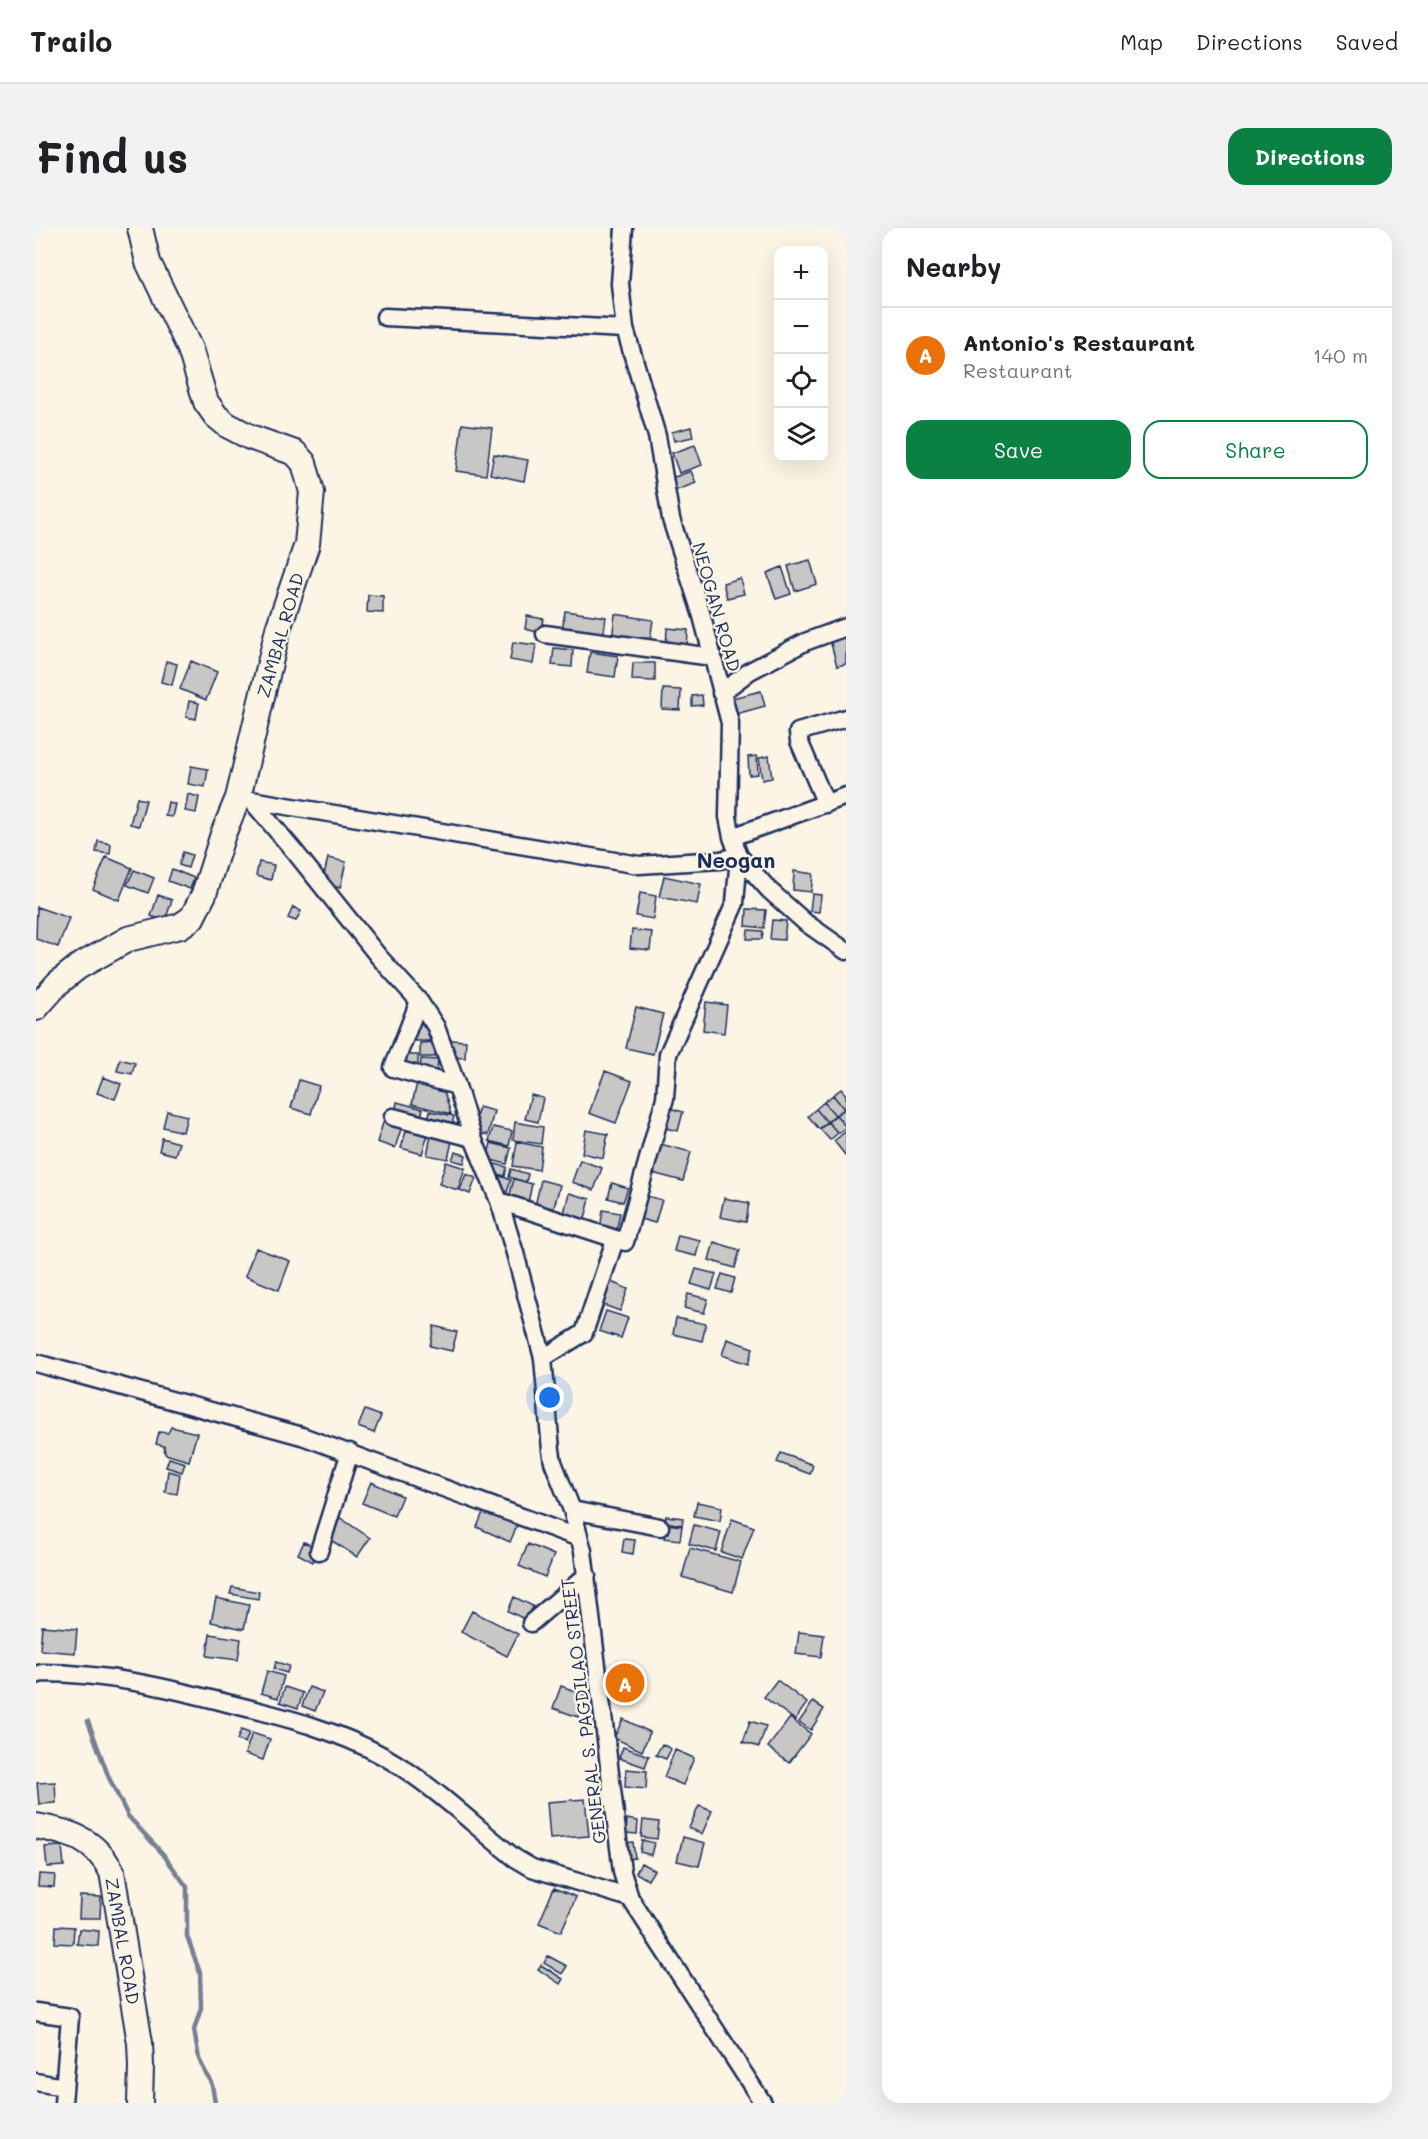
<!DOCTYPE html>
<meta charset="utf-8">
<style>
body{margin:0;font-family:Mali,sans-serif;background:#f2f2f2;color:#202124}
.controls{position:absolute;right:18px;top:18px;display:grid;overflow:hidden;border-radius:12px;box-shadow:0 6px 24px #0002}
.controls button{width:54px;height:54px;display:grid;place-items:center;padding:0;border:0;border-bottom:2px solid #e0e0e0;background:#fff;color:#202124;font:30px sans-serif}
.you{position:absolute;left:514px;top:1170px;width:21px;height:21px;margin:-15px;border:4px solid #fff;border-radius:50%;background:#1a73e8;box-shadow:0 0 0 9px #1a73e833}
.badge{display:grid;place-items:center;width:39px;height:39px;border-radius:50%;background:#0b8043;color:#fff;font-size:20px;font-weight:700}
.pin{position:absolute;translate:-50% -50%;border:3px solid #fff;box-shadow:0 2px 6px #0006}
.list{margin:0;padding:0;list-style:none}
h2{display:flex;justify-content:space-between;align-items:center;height:78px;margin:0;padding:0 24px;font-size:26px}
h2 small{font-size:20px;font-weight:400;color:#757577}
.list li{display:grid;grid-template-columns:39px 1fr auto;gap:18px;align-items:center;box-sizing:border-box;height:96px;padding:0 24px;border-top:2px solid #e0e0e0}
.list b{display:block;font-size:22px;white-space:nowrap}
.list p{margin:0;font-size:20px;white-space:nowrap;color:#757577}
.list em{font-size:20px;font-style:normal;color:#757577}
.actions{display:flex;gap:12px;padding:18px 24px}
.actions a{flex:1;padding:14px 0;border:2px solid #0b8043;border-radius:18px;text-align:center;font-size:21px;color:#0b8043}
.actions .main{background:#0b8043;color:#fff}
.icon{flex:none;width:33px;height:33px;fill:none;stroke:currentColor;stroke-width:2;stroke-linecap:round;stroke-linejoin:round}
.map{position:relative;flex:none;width:810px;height:1875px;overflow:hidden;border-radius:18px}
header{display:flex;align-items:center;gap:36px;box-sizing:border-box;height:84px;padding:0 30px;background:#fff;border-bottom:2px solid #e0e0e0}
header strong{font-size:28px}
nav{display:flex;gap:33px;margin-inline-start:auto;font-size:21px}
.intro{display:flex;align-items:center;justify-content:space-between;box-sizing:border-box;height:144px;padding:0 36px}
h1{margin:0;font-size:42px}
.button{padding:15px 27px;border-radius:18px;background:#0b8043;color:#fff;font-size:21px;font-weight:700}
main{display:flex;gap:36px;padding:0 36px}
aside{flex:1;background:#fff;border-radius:18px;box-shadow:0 6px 24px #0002}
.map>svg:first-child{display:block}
</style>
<header>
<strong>Trailo</strong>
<nav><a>Map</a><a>Directions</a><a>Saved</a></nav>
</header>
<div class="intro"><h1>Find us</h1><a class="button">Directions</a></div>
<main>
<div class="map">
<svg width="810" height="1875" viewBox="0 0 810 1875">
<rect width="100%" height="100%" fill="#fcf5e5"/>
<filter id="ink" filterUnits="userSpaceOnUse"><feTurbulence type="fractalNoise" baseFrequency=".0167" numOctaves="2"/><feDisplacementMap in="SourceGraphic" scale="12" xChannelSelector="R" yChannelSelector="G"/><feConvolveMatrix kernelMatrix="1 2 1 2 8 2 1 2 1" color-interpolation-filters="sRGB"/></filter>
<g filter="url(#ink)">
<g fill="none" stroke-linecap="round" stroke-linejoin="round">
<!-- stream -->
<path stroke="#767f94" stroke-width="4.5" d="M52 1493 73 1550 92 1588 127 1626 151 1659V1708L164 1745 165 1780 158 1802 163 1831 176 1857 179 1875"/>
</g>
<!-- building -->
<path fill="#c8c7c6" stroke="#1b2f5e" stroke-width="1.5" d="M426 196 456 200 450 247 420 243Z
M655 199 657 209 638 213 636 204Z
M659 217 666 237 643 245 636 225Z
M458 226 492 232 488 253 454 246Z
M655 243 660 255 638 263 633 251Z
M774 332 781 356 759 363 752 338Z
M746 339 755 366 740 371 731 345Z
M704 350 708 366 691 370 687 355Z
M332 367 347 368V385L331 384Z
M529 383 570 389 567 409 526 403Z
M579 386 617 392 613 418 576 412Z
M491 388 508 391 505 405 489 401Z
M631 400 652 402 651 422 630 420Z
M810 407V436L801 438 794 412Z
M477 414 500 417 497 436 474 432Z
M518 420 537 422 536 439 516 437Z
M554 424 582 428 579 449 551 445Z
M130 433 141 436 136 457 125 454Z
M155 433 181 444 170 472 144 461Z
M597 435H619V453L596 452Z
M627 461 645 462 644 482 626 481Z
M725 463 729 478 700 486 696 470Z
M666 467 667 477 656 478V468Z
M153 473 163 475 160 491 150 489Z
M721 528 722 546 713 547 712 529Z
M733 528 736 550 726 552 723 530Z
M155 538 172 541 169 559 152 556Z
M152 566 163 569 160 585 149 583Z
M101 570 110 572 103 598 94 596Z
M132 574 139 576 136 589 129 588Z
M62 613 75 616 74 626 60 624Z
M147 624 156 627 152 640 143 637Z
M70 629 96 640 83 672 57 661Z
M292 630 310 634 304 660 286 655Z
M223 634 238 637 235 652 220 648Z
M136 641 158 650 154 661 132 653Z
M98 642 118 650 112 665 91 657Z
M758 643 777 646 775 664 757 662Z
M628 648 665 656 661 676 623 669Z
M604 665 620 668 617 691 600 688Z
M776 666 785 667 783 684 774 683Z
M122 667 136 672 129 693 115 688Z
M1 679 33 690 22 719 0 711Z
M257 679 265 683 260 693 252 690Z
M711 681 730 682 728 700 710 698Z
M736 692 750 693 748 712 734 711Z
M596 702 616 704 614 722 594 720Z
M712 702 727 703 726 711H711Z
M670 774 691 777 688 805 667 802Z
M600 779 627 786 617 826 590 820Z
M378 794H389L394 813H374Z
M415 812 430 813 429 830 414 829Z
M399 814V829H384V815Z
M366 827H382V843L366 842Z
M84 831 99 835 96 846 81 843Z
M385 831 402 832 401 843 384 842Z
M569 843 596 853 580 895 553 885Z
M67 849 85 856 79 871 61 865Z
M382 851 406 857 415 886 376 876Z
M263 852 283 858 275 886 255 880Z
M805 861 810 867V879L808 881 797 867Z
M495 867 507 870 502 894 489 891Z
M797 867 808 881 799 887 788 874Z
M361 874 387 881 384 892 359 885Z
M788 874 799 887 791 894 780 881Z
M443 879 458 883 452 907 436 903Z
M630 879 647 884 642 903 625 899Z
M780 881 791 894 783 901 772 888Z
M809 881 810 882V899L800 887Z
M131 883 151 888 147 904 127 899Z
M394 883 418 888 415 901 391 895Z
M800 887 810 899 802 905 792 894Z
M348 892 366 898 359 920 341 914Z
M479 894 507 899 505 916 477 912Z
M792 894 802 905 794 912 784 901Z
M457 899 476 903 473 918 453 913Z
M371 900 392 906 386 926 365 920Z
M550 902 572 906 567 930 546 925Z
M810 903V928L798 913Z
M395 908 416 913 412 931 391 927Z
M126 910 143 915 139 927 123 923Z
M481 914 506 919 503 942 477 938Z
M455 915 475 920 471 936 451 931Z
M624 916 655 924 647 953 616 945Z
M419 924 430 927 428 935 416 932Z
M544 932 566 940 558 962 536 954Z
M410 934 429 940 422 962 403 956Z
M455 935 471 939 469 948 453 944Z
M475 941 492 946 490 954 473 949Z
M430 946 440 950 434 966 424 962Z
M462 947 475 952 471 964 457 960Z
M478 951 496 956 492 975 473 970Z
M505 952 524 957 517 983 499 978Z
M576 955 592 960 587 974 572 970Z
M533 965 554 971 547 998 526 993Z
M607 967 626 972 619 995 601 990Z
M688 970 713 975 710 994 684 989Z
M567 982 584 985 580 1004 564 1001Z
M642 1007 664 1012 660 1028 638 1023Z
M678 1014 704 1022 699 1040 673 1032Z
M220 1020 254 1033 243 1062 209 1048Z
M660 1041 680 1046 675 1062 655 1056Z
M686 1046 699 1050 695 1065 681 1061Z
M570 1052 592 1061 584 1083 562 1075Z
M652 1066 672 1071 668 1085 648 1080Z
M570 1083 592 1090 585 1110 563 1103Z
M640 1090 670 1096 666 1113 637 1106Z
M398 1098 421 1104 416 1123 394 1118Z
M691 1111 717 1120 712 1136 686 1127Z
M329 1182 345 1188 338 1205 322 1199Z
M135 1199 161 1205 153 1233 129 1226 128 1218 120 1216 123 1204 132 1205Z
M745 1225 777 1237 774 1246 741 1234Z
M133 1230 149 1235 146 1244 130 1239Z
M132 1243 144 1246 141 1266 129 1264Z
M335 1254 366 1268 358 1288 326 1275Z
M661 1274 686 1279 684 1293 658 1288Z
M450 1277 484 1291 474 1314 441 1299Z
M630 1288 647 1290 646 1297 629 1294Z
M303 1289 334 1310 321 1329 290 1309Z
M696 1291 718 1299 706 1331 685 1324Z
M630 1296 646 1298 644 1312 628 1310Z
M658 1297 685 1304 680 1323 653 1316Z
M588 1311 599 1312 597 1326 586 1324Z
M268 1314 283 1321 277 1334 262 1326Z
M492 1316 518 1327 509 1349 483 1338Z
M654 1320 705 1334 697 1364 646 1349Z
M196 1359 223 1364 222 1371 194 1366Z
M478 1369 497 1378 490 1392 472 1383Z
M180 1370 213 1377 208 1401 175 1394Z
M436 1383 482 1406 471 1428 425 1404Z
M6 1398 41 1401 39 1425 4 1422Z
M763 1404 788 1407 785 1429 760 1426Z
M174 1406 205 1411 202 1432 171 1428Z
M240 1434 253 1438 251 1445 238 1441Z
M231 1443 248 1448 242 1470 225 1465Z
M741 1452 771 1475 759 1492 728 1469Z
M525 1458 550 1467 542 1489 517 1480Z
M249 1459 267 1465 262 1480 244 1474Z
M273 1459 287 1464 279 1483 266 1478Z
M777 1474 788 1481 775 1502 763 1494Z
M754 1490 775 1506 753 1535 732 1519Z
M587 1491 614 1504 606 1523 578 1510Z
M714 1493 730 1498 723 1519 707 1514Z
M205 1502 213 1505 209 1515 201 1512Z
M216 1505 234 1511 227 1532 209 1526Z
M626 1516 635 1521 630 1531 620 1527Z
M587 1519 613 1528 609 1539 583 1530Z
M639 1522 658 1530 647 1557 628 1549Z
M590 1541 611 1543 610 1561 589 1559Z
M19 1554 20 1575 3 1576 1 1555Z
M549 1571 553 1608 514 1611 511 1574Z
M663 1578 676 1583 666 1606 653 1600Z
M591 1591 602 1593 601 1606 590 1605Z
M607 1592 623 1594 621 1611 605 1609Z
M647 1609 669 1615 663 1638 641 1633Z
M606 1612 618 1615 615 1627 604 1624Z
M597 1614 599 1630 592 1631 591 1615Z
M26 1618 28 1638 11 1639 9 1619Z
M605 1635 618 1642 612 1652 600 1645Z
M3 1646 19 1647 18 1659 2 1658Z
M518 1660 540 1669 525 1704 503 1695Z
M44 1668 65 1669 64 1690H43Z
M20 1698 38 1699 37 1716 19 1715Z
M43 1701 63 1703 62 1718 41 1716Z
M512 1728 531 1738 526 1746 508 1735Z
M505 1737 527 1751 524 1756 502 1741Z"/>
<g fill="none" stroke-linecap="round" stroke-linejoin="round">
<defs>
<path id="street" d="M588 0 584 56 589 101 621 208 635 291 666 388 694 495 692 589 696 609 703 628 733 662 770 695 810 723
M349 89 589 101
M509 406 676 429
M685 465 714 443 769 414 810 399
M202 570 215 572 259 624 343 729 383 773 400 799 421 858 437 910 463 973 479 1025 507 1130 515 1222 517 1234 536 1282 547 1323 586 1644 594 1670 727 1875
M215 572 603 637 684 632 703 628 699 675 632 826 629 870 589 1014 463 973
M790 576 763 513 762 504 810 490
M696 609 810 568
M383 773 357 840 421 858
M357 889 437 910
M507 1130 548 1105 579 1012
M0 1135 266 1208 543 1310
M536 1282 624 1299
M283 1323 314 1224
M495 1395 551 1347
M0 1447 6 1445C70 1445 133 1460 195 1476 248 1489 301 1502 349 1529 396 1556 436 1596 479 1630L496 1640 594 1670
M0 1784 34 1789 27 1875
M0 1854 28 1859"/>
<path id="secondary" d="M0 780 22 755 42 739 92 711 144 698 156 690 168 666 187 606 202 570 242 401 271 316 276 264 268 235 259 225 214 209 191 197 180 188 170 174 154 121 112 34 104 0
M0 1598C35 1605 58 1610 76 1644L104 1815 105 1838 104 1875"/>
</defs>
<!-- street casing -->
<use href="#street" stroke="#1b2f5e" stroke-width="21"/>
<!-- secondary casing -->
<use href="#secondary" stroke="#1b2f5e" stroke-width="28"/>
<!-- street -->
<use href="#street" stroke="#fcf5e5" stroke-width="16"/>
<!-- secondary -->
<use href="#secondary" stroke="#fcf5e5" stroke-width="24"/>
</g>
</g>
<g text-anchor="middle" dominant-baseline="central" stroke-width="4.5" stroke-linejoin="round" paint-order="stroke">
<!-- street labels -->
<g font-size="18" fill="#1b2f5e" stroke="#fcf5e5">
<text transform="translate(681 379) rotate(74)">NEOGAN ROAD</text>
<text transform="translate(244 407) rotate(-74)">ZAMBAL ROAD</text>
<text transform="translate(547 1483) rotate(-97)">GENERAL S. PAGDILAO STREET</text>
<text transform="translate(87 1713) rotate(80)">ZAMBAL ROAD</text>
</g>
<!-- quarter labels -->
<g font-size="21" font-weight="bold" fill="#1b2f5e" stroke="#fcf5e5">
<text x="700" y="631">Neogan</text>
</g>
</g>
</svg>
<div class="controls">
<button>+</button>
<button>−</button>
<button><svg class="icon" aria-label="locate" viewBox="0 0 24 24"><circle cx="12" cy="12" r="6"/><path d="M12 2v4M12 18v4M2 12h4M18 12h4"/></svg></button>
<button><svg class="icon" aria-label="layers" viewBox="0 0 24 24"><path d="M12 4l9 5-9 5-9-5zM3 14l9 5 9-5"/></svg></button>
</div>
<div class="you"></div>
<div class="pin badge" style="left:589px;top:1455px;background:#e8710a">A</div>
</div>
<aside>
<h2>Nearby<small></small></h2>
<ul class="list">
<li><span class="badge" style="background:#e8710a">A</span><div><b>Antonio's Restaurant</b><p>Restaurant</p></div><em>140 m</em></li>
</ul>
<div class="actions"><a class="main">Save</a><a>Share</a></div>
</aside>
</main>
